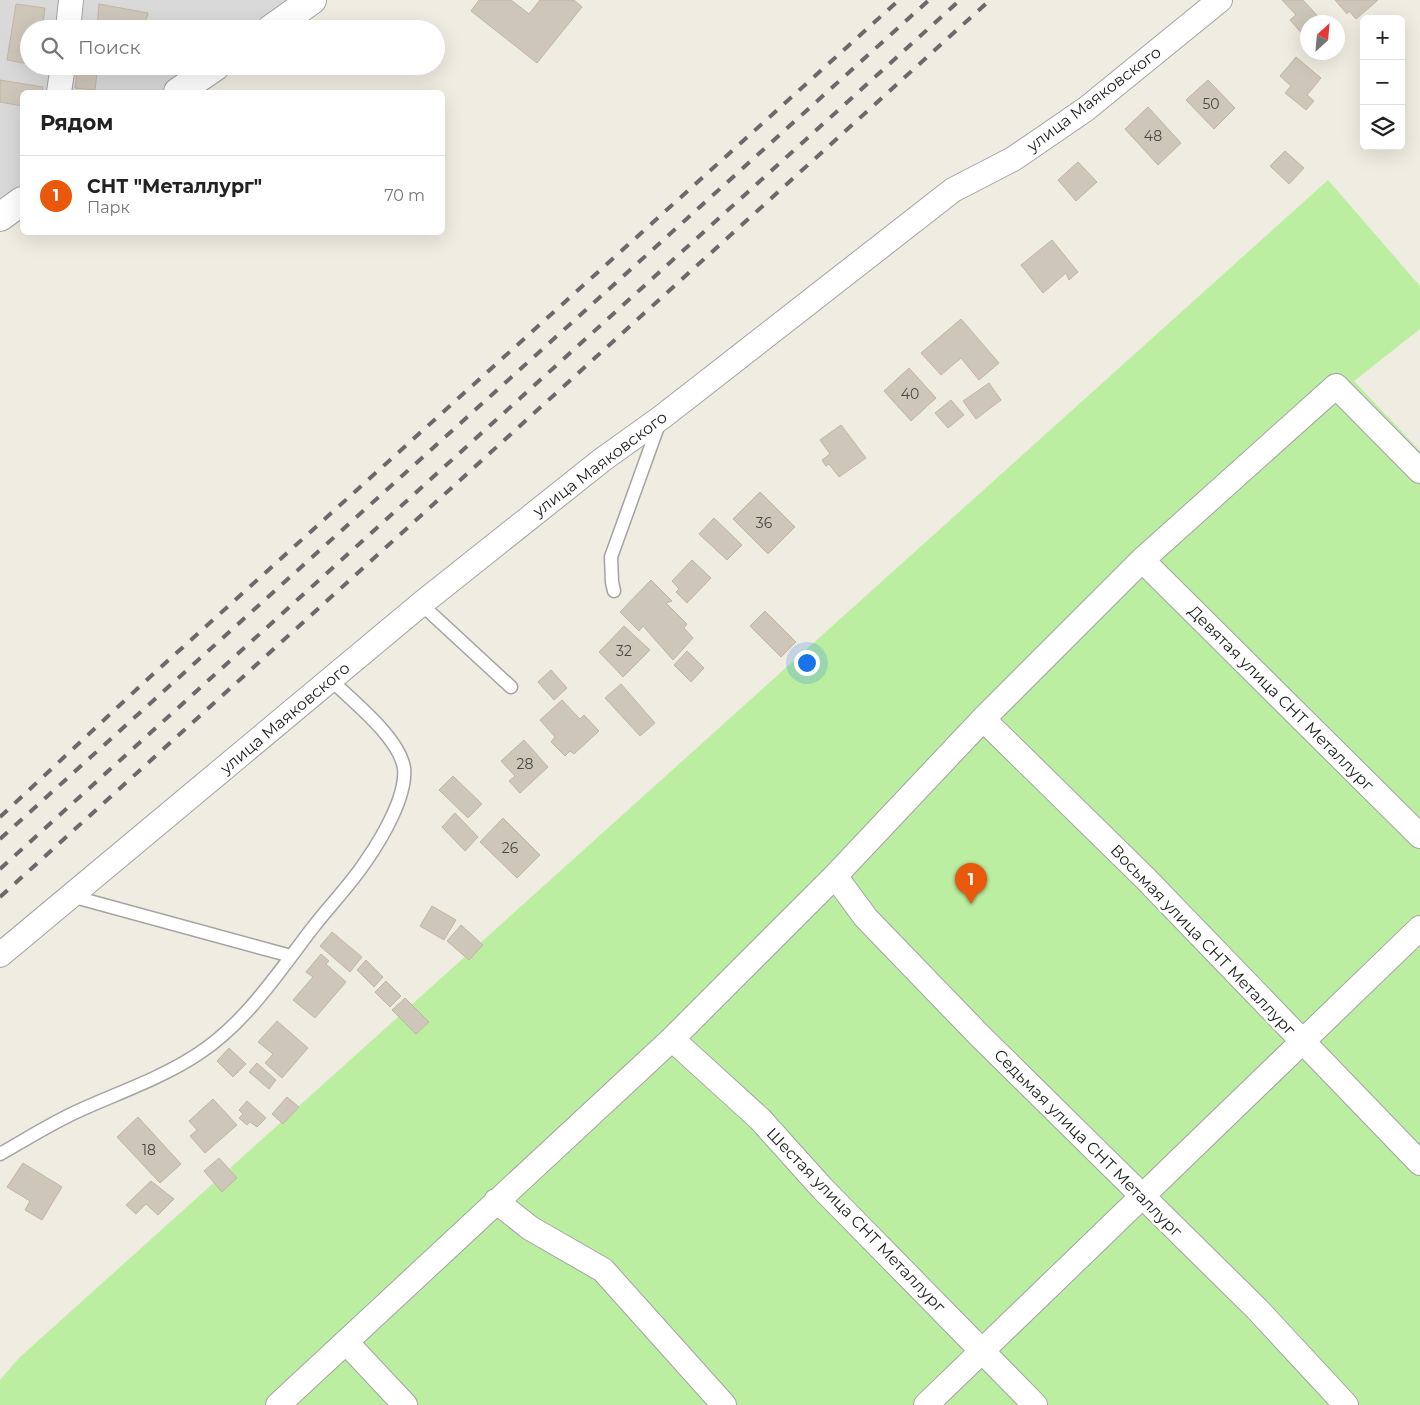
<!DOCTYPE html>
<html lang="ru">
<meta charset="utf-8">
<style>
body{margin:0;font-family:Montserrat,sans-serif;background:#f6f6f6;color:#222}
.controls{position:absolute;right:15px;top:15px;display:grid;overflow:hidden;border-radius:8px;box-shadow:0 5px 20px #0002}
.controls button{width:45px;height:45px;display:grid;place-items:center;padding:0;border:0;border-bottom:1px solid #e0e0e0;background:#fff;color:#222;font:25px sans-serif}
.compass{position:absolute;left:1300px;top:15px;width:45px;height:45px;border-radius:50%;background:#fff;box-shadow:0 5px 20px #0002;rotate:26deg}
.you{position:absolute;left:806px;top:662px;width:18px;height:18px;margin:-12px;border:4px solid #fff;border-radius:50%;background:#1a73e8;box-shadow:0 0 0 8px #1a73e833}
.badge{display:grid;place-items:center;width:32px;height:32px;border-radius:50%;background:#ea580c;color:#fff;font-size:16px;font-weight:700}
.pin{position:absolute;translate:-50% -41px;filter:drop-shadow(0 1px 2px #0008)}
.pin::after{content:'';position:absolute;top:26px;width:18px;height:15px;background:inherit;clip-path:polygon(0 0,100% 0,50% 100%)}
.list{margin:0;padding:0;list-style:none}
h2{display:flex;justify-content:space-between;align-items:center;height:65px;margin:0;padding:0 20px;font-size:21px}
h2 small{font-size:16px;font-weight:400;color:#767676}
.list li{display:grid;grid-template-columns:32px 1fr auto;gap:15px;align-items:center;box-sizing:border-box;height:80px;padding:0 20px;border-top:1px solid #e0e0e0}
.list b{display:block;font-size:19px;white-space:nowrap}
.list p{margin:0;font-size:16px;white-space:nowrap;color:#767676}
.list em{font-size:16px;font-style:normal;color:#767676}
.icon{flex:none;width:28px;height:28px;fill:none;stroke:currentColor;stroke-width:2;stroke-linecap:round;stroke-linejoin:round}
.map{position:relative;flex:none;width:1420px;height:1405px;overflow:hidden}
.search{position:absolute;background:#fff;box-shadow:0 5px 20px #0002;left:20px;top:20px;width:425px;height:55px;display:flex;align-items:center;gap:12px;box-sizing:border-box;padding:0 18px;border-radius:28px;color:#767676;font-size:19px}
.panel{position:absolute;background:#fff;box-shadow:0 5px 20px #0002;left:20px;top:90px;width:425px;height:145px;border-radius:8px}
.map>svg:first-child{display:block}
</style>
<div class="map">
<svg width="1420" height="1405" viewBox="0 0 1420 1405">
<rect width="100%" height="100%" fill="#efece1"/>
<!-- residential -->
<path fill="#dad9d9" d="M0 0H312L271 29H29V66H216L178 92H22V201L0 217Z"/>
<!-- grass -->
<path fill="#bceea1" d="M1328 180 1420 286V329L1354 381 1420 451V1405H0V1380L19 1358Z"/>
<!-- building -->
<path fill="#cfc6ba" stroke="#c2b4a2" d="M479 0H511L529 14 540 0H574L582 7 537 63 471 11Z
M1282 0H1303L1323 22H1308V34L1305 37 1290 20 1296 15Z
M1335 0H1378L1356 19 1349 11 1347 14Z
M16 4 45 8 42 29H29V64L7 60Z
M99 4 148 13 144 29H97Z
M1296 57 1321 78 1307 95 1314 101 1306 110 1285 93 1291 86 1280 76Z
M78 66H104L103 74 97 73 95 90 75 88Z
M0 80 43 87 42 92H22V106L0 102Z
M1208 80 1235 108 1214 129 1186 100Z
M1148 107 1181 143 1158 165 1125 129Z
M1285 151 1304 168 1289 184 1270 166Z
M1078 162 1097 182 1076 201 1058 180Z
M1052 240 1078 272 1069 280 1066 273 1043 293 1021 265Z
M961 319 999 363 979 380 961 358 941 375 921 353Z
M909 368 936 398 911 421 884 391Z
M989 383 1001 400 976 419 963 401Z
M951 400 964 415 948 428 935 413Z
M841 425 866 458 839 477 829 464 826 466 822 460 830 454 820 440Z
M760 492 795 527 768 554 733 519Z
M714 518 742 545 727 560 699 534Z
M692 560 711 578 687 603 676 592 679 589 672 581Z
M651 580 672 601 666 603 687 624 684 628 693 638 673 660 643 626 639 631 620 612Z
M765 611 796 642 781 657 750 626Z
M624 626 650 650 623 677 599 652Z
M687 651 704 668 691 682 674 665Z
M551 670 567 688 554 700 538 682Z
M621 684 655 723 640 736 605 698Z
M562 700 580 719 584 715 599 731 574 754 570 751 565 756 551 742 555 737 540 720Z
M524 740 548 767 520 793 509 781 515 776 501 761Z
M453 776 482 804 468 818 439 790Z
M455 813 478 837 465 851 442 827Z
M503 818 540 855 517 878 480 842Z
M432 906 456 920 444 940 420 926Z
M461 925 483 945 469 960 447 941Z
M332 932 362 957 350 972 320 946Z
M321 954 329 961 326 964 346 982 315 1018 293 1000 313 977 306 972Z
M366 960 383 977 374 987 357 970Z
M386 981 401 996 390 1007 375 992Z
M405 998 429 1022 416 1034 392 1010Z
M277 1021 308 1048 282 1078 265 1063 273 1054 258 1042Z
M229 1048 246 1064 233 1077 217 1061Z
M257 1063 276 1080 269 1089 249 1072Z
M287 1097 299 1107 283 1124 272 1114Z
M213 1099 237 1125 205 1153 190 1136 197 1130 189 1121Z
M247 1101 266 1118 257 1127 250 1122 247 1125 239 1118 243 1114 239 1110Z
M138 1117 181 1164 160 1183 117 1137Z
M219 1158 237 1178 222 1192 204 1171Z
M23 1163 62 1187 42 1220 25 1210 30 1201 7 1187Z
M151 1181 174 1199 158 1215 146 1204 136 1214 126 1205Z"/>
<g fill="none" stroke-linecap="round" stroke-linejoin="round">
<defs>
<path id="service" d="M614 591 612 582 611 557 660 421
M421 604 511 687
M71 896 291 956
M0 1154C25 1140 50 1124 76 1112 117 1093 160 1079 198 1054 246 1023 280 970 314 926 331 904 351 884 366 861 382 838 407 796 404 768 399 737 352 701 330 679"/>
<path id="minor" d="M68 29 71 0
M59 92 63 66
M1142 560 1420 836
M983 719 1146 879 1420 1163
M835 876 866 918 980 1036 1257 1309 1346 1405
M0 955 421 604 602 460 662 417 953 190 1013 159 1086 109 1220 0
M672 1039 760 1119 822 1188 1035 1405
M496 1201 530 1228 603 1270 724 1405
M346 1342 405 1405
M278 1405 672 1039 835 876 983 719 1142 560 1336 386 1420 471
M926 1405 1420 928"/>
<path id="tertiary" d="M271 29 312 0
M178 92 216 66
M0 217 22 201"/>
</defs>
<!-- service casing -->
<use href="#service" stroke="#a3a3a3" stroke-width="15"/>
<!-- minor casing -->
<use href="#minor" stroke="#a3a3a3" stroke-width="26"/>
<!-- tertiary casing -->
<use href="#tertiary" stroke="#a3a3a3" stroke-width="30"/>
<!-- service -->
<use href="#service" stroke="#fff" stroke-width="12"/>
<!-- minor -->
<use href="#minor" stroke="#fff" stroke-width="24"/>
<!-- tertiary -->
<use href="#tertiary" stroke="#fff" stroke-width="28"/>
<!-- rail -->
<path stroke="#6a6a6a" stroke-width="4" stroke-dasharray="10 10" stroke-linecap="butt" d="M0 817 151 676 899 0
M0 839 929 0
M0 869 960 0
M0 897 990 0"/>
</g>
<g text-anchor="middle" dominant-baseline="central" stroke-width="5" stroke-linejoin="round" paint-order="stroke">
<!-- number labels -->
<g font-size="14" fill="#494644">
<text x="1211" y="104">50</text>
<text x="1153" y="136">48</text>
<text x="910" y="394">40</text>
<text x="764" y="523">36</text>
<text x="624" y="651">32</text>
<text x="525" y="764">28</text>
<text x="510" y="848">26</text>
<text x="149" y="1150">18</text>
</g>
<!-- street labels -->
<g font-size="16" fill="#1c1c1c" stroke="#fff">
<text transform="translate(1094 99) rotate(-37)">улица Маяковского</text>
<text transform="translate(600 464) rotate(-37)">улица Маяковского</text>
<text transform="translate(1281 698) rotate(45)">Девятая улица СНТ Металлург</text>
<text transform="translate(285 718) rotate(-40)">улица Маяковского</text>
<text transform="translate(1203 940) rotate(46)">Восьмая улица СНТ Металлург</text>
<text transform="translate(1088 1143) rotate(45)">Седьмая улица СНТ Металлург</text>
<text transform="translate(856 1220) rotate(46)">Шестая улица СНТ Металлург</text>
</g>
</g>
</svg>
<div class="controls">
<button>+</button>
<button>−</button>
<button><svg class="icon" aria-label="layers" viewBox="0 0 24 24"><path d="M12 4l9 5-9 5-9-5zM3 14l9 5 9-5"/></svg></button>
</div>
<svg class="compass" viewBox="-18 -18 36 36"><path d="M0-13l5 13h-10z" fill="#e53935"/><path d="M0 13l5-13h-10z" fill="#767676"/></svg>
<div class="you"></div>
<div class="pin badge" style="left:971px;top:904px">1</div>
<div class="search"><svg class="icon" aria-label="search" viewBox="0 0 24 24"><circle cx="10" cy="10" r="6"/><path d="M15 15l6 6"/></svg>Поиск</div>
<section class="panel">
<h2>Рядом<small></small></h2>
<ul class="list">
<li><span class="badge">1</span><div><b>СНТ &quot;Металлург&quot;</b><p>Парк</p></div><em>70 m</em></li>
</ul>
</section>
</div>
